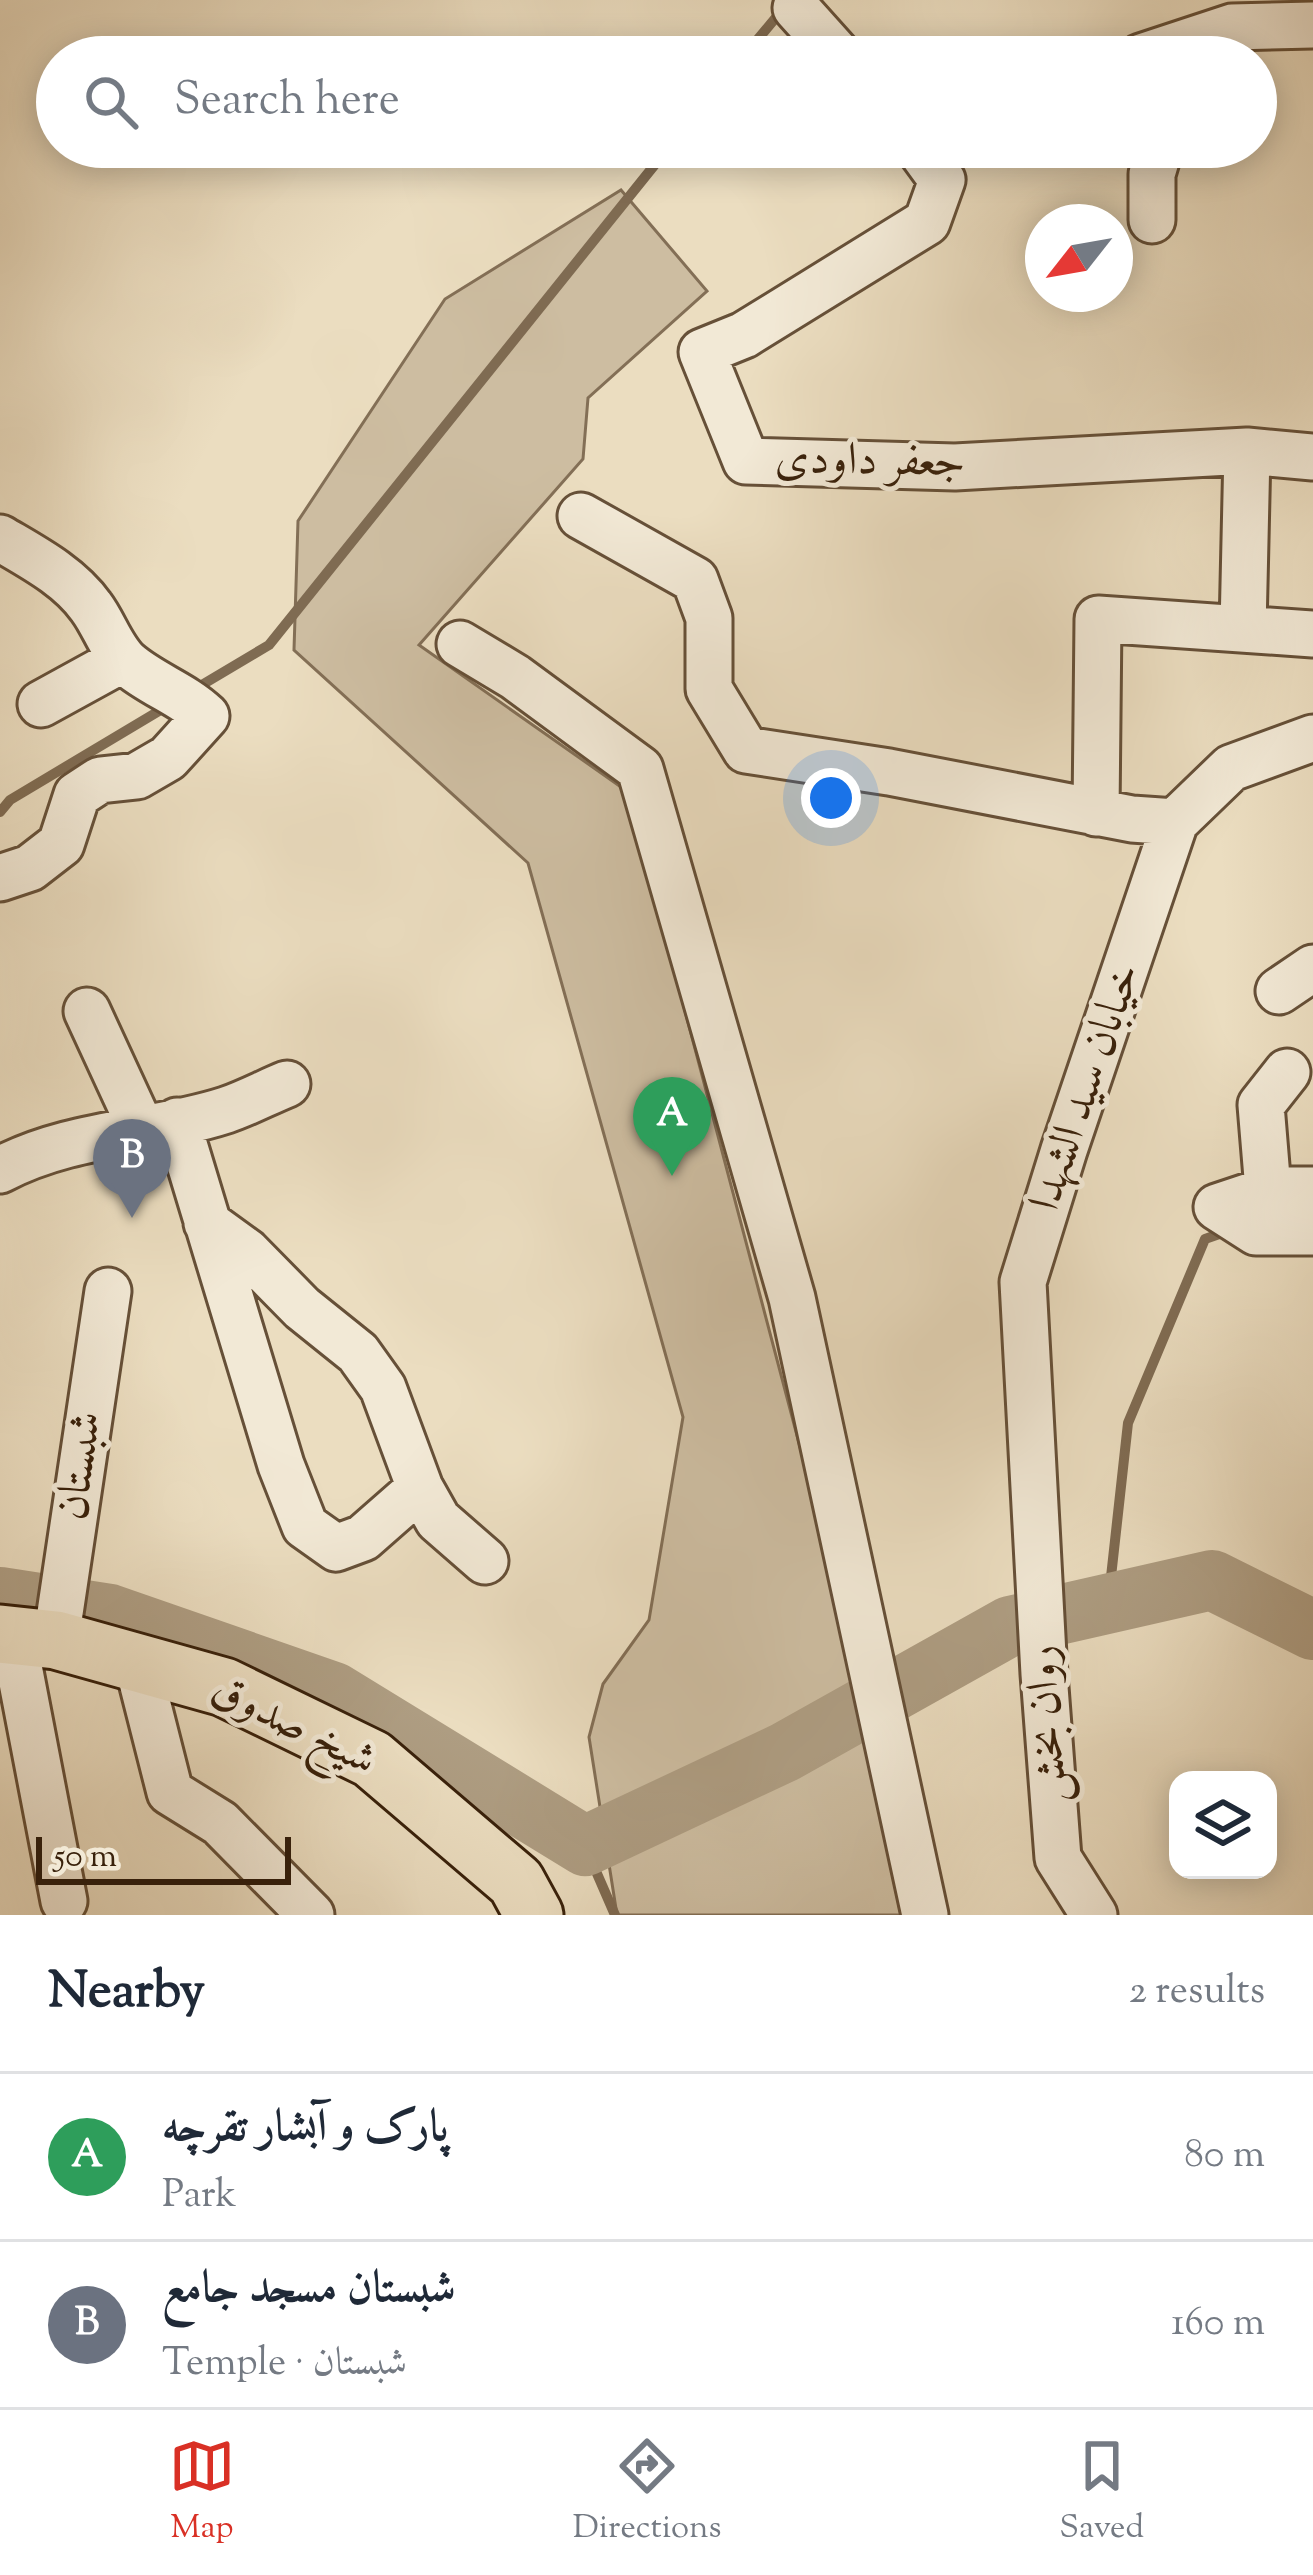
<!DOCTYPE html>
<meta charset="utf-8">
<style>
body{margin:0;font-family:"Sorts Mill Goudy",Amiri,serif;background:#f2f2f3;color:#1f2937}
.controls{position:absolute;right:36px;bottom:36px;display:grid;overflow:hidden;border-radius:24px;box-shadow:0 6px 30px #0003}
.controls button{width:108px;height:108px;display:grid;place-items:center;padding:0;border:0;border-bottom:3px solid #e0e1e3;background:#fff;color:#1f2937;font:60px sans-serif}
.compass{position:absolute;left:1025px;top:204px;width:108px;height:108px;border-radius:50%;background:#fff;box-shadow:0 6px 30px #0003;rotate:239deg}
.scale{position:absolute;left:36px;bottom:30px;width:255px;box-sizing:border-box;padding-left:12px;border:6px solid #39210b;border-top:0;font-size:33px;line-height:42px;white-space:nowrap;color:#39210b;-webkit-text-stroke:9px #f2e9d6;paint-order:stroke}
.you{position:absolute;left:831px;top:798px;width:42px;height:42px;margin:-30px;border:9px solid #fff;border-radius:50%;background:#1a73e8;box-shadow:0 0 0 18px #1a73e833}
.badge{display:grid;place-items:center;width:78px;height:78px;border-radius:50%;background:#d93025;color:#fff;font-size:39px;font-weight:700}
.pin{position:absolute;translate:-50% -99px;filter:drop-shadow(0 3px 6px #0008)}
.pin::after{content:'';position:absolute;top:63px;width:42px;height:36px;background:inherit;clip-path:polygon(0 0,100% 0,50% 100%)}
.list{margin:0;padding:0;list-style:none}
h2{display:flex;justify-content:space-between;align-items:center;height:156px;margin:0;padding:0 48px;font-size:51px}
h2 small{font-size:39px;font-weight:400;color:#747a83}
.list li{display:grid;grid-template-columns:78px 1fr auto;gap:36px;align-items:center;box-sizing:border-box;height:168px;padding:0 48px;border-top:3px solid #e0e1e3}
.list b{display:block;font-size:45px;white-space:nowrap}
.list p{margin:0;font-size:39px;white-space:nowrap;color:#747a83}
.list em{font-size:39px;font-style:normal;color:#747a83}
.icon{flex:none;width:66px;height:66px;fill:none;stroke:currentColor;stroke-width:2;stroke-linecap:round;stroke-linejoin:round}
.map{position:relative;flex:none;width:1313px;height:1915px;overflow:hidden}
.search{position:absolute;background:#fff;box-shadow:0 6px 30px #0003;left:36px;right:36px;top:36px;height:132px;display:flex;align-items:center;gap:30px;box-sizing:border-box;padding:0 42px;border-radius:66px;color:#747a83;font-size:45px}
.sheet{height:492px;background:#fff}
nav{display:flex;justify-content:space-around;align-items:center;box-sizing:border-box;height:168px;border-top:3px solid #e0e1e3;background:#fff;font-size:33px;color:#747a83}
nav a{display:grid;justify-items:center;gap:6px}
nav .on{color:#d93025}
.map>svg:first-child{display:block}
</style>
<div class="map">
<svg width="1313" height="1915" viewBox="0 0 1313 1915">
<rect width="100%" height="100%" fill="#ebddc0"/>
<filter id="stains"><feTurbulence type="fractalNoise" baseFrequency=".00167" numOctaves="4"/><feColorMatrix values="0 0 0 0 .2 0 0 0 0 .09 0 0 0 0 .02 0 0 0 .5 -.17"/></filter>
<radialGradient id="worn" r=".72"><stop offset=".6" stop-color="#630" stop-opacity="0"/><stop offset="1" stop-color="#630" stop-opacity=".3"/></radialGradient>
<!-- green -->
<path fill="#cdbda1" stroke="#836f56" stroke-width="3" d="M621 190 707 291 588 398 583 459 419 645 621 787 665 935 809 1481 901 1915H617L589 1737 603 1684 649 1620 683 1417 528 863 294 650 298 521 445 299Z"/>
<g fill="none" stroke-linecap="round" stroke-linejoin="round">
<!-- stream -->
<path stroke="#7f6b52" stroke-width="10" d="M743 57 783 9
M190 692 269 645 669 147
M0 812 10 800 169 705
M1108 1604 1128 1423 1205 1239 1225 1232
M585 1846 615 1915"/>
<!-- river -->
<path stroke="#ae9d82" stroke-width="60" d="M0 1597 110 1614 334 1692 585 1846 785 1752 1010 1626 1212 1580 1313 1630"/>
<defs>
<path id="minor" d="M796 8 840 57
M1141 57 1232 27 1313 25
M918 147 942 180 927 222 744 335 702 352 746 461 955 467 1247 451 1313 457
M1152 220V174L1160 147
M581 516 695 580 709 618V689L746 750 889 772 1132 819 1175 822
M0 538C32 557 69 576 91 607 104 624 111 648 127 663 151 684 183 694 206 716L168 758 137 776 100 780 77 795 61 844 30 868 0 878
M1243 629 1247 451
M460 644 515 677 640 769 792 1298 925 1915
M41 704 123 659
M1096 813 1098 619 1313 634
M1279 991 1313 968
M87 1011 141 1128
M177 1121 281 1465 305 1526 336 1548 363 1538 420 1488
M0 1170C71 1132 152 1134 226 1110 247 1103 267 1092 287 1084
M1268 1190 1261 1105 1287 1072
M1313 1190H1268L1217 1207 1256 1232H1313
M207 1223 247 1252 302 1308 358 1353 383 1388 420 1488 438 1520 485 1561
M13 1635 64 1901
M56 1640 108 1291
M137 1662 170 1792 220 1823 311 1915
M1094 1915 1058 1858 1044 1674 1023 1282 1064 1150 1175 822 1231 768 1313 738"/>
<path id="major" d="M0 1634 56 1640 224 1687 372 1759 516 1882 534 1915"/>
</defs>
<!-- minor casing -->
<use href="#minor" stroke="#665038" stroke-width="51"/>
<!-- major casing -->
<use href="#major" stroke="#39210b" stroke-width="63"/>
<!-- minor -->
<use href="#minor" stroke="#f2e9d6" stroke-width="45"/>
<!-- major -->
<use href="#major" stroke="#ebddc0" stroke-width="57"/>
</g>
<g text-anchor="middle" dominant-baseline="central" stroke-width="10" stroke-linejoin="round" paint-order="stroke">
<!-- street labels -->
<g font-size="45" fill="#39210b" stroke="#f2e9d6">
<text transform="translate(870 463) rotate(1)">جعفر داودی</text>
<text transform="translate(1088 1088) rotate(-71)">خیابان سید الشهدا</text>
<text transform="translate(82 1466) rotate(-82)">شبستان</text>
<text transform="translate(1049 1724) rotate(-94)">روان بخش</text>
<text transform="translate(293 1727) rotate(26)">شیخ صدوق</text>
</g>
</g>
<rect width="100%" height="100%" filter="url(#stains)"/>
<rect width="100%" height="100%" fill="url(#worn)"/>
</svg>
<div class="controls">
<button><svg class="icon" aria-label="layers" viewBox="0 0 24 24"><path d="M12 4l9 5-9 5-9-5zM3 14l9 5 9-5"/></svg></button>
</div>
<svg class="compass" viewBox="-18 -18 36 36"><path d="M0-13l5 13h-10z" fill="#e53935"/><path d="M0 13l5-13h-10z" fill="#747a83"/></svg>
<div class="scale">50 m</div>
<div class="you"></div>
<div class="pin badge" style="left:672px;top:1176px;background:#2e9e5b">A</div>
<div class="pin badge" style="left:132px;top:1218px;background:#6b7280">B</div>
<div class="search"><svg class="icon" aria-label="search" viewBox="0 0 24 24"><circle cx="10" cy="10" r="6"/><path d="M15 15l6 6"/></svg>Search here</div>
</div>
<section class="sheet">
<h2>Nearby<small>2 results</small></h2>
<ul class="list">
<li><span class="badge" style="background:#2e9e5b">A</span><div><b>پارک و آبشار تقرچه</b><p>Park</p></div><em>80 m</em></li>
<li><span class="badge" style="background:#6b7280">B</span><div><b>شبستان مسجد جامع</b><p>Temple · شبستان</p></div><em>160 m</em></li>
</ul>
</section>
<nav>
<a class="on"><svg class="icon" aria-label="map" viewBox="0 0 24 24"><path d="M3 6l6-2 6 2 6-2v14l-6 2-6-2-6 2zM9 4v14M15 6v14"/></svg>Map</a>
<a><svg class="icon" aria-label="directions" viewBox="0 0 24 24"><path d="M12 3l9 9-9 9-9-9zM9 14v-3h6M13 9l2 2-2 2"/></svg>Directions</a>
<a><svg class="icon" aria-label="saved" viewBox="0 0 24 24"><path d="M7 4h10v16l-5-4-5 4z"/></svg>Saved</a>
</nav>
